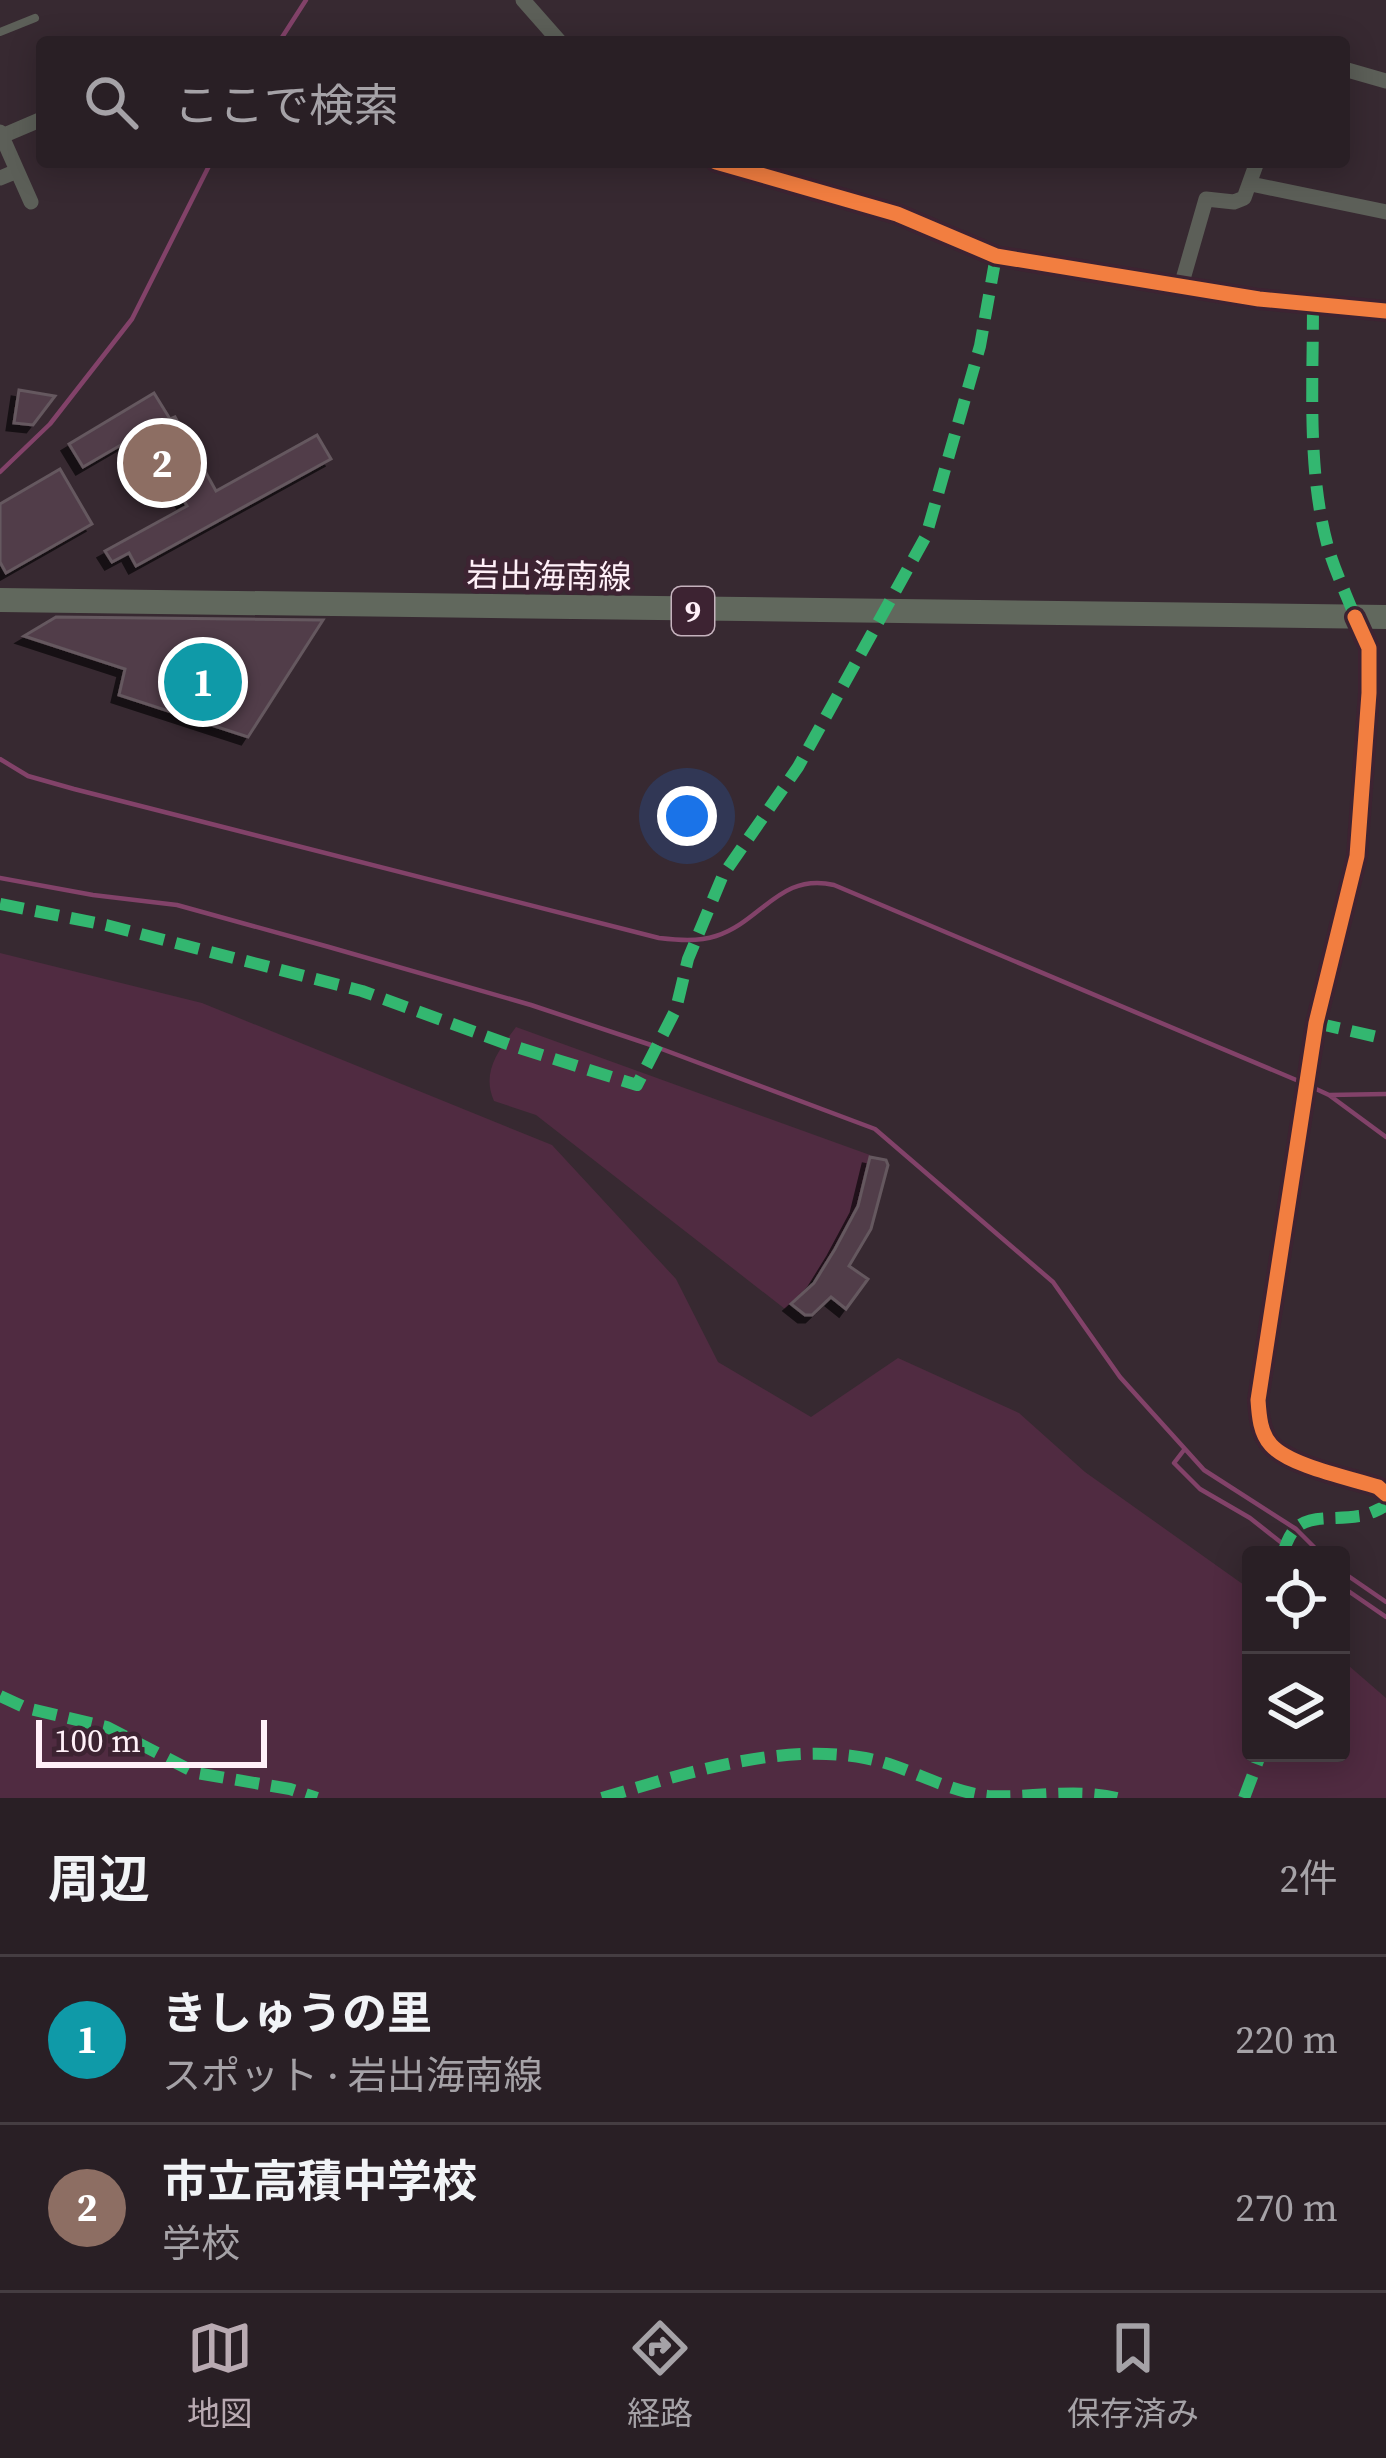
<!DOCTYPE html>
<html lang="ja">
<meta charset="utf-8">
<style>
body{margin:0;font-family:"Source Serif 4","Noto Sans JP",serif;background:#352c32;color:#f1f3f6}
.controls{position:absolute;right:36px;bottom:36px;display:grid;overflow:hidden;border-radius:12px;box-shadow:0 6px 30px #0003}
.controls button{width:108px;height:108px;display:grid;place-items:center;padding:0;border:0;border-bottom:3px solid #453d42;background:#291f25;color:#f1f3f6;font:60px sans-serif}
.scale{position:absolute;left:36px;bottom:30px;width:231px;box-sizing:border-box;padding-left:12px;border:6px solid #fff0f8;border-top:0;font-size:33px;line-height:42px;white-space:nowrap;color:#fff0f8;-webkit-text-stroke:9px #3d2332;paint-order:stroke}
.you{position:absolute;left:687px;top:816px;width:42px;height:42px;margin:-30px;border:9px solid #fff;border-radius:50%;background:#1a73e8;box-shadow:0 0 0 18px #1a73e833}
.badge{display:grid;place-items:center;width:78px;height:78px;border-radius:50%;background:#b9aab2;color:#fff;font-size:39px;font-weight:700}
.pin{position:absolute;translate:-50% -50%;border:6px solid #fff;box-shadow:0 3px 12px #0006}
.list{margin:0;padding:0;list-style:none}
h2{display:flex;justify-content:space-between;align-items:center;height:156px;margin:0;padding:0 48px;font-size:51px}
h2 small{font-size:39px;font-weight:400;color:#a5a2a7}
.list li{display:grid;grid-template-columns:78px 1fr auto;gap:36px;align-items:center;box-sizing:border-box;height:168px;padding:0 48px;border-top:3px solid #453d42}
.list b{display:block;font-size:45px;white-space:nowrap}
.list p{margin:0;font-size:39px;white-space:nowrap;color:#a5a2a7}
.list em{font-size:39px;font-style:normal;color:#a5a2a7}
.icon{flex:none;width:66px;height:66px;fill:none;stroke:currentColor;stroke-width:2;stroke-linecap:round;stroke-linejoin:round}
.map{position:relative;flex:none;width:1386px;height:1798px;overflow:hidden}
.search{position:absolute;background:#291f25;box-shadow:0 6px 30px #0003;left:36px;right:36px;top:36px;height:132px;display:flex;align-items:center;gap:30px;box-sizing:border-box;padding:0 42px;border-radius:12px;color:#a5a2a7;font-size:45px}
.sheet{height:492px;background:#291f25}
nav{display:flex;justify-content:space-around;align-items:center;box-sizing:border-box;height:168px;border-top:3px solid #453d42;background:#291f25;font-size:33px;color:#a5a2a7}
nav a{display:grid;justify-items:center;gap:6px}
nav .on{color:#b9aab2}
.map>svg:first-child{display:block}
</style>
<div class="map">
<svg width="1386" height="1798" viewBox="0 0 1386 1798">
<defs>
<filter id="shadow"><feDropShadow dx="-7" dy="7" stdDeviation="0" flood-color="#0009"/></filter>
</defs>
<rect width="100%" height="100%" fill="#372931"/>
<!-- green -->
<path fill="#502b41" d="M0 953 202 1003 552 1145 676 1279 718 1362 811 1417 898 1358 1019 1413 1085 1472 1251 1590V1753H1341V1659L1386 1698V1798H0Z
M516 1027 870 1155C861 1215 830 1268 785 1309L536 1115 494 1101C481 1072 499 1050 516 1027Z"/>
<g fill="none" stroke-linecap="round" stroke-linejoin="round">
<!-- stream -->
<path stroke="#824269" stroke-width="4.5" d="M279 42 306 0
M0 472 50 424 132 319 211 162
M0 759 28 776 74 789 659 938C677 940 698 942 716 936 761 922 780 872 834 885L1301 1082 1329 1095 1386 1137
M0 878 93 895 177 905 329 947 531 1005 651 1045 875 1129 1053 1282 1120 1377 1204 1470 1296 1529 1322 1555
M1329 1095 1386 1094
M1184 1450 1174 1463 1200 1489 1250 1518 1297 1555
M1341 1571 1386 1602
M1341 1586 1386 1617"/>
</g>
<!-- building -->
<path fill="#513e4a" stroke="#65585f" stroke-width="3" filter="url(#shadow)" d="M19 390 55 396 33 425 14 423Z
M154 393 170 419 175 417 216 491 317 435 331 459 136 566 129 553 112 562 105 551 187 506 145 431 83 467 69 444Z
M60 469 92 524 6 573 0 562V504Z
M56 617 323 620 248 737 119 695 125 669 24 636Z
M870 1157 886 1160 888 1165 871 1229 849 1266 868 1279 846 1309 831 1297 812 1315H805L791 1304 814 1283 835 1249 858 1206Z"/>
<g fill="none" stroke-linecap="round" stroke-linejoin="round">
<!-- service -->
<path stroke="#5c5f58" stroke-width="8" d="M0 32 35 18"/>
<!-- minor -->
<path stroke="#5c5f58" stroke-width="15" d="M523 0 560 42
M1344 69 1386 81
M0 132 31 202
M2 136 42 119
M716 162 897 214 996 256 1259 299 1386 311
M0 178 17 171
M1251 184 1386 212
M1181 286 1206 199 1234 202 1244 198 1257 162
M1355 617 1369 648V693L1357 856 1316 1023 1258 1400C1259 1415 1260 1433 1271 1445 1290 1466 1350 1478 1378 1487L1386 1494"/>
<!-- primary -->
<path stroke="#61685d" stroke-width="24" d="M0 600 1386 617"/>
<!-- quiet -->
<path stroke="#33b770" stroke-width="12" stroke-dasharray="24 12" stroke-linecap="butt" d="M1313 306C1313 385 1307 471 1328 547 1335 571 1346 594 1355 617
M0 904 106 925 362 991 513 1046 637 1085 676 1009 688 959 723 875 798 767 926 536 980 346 996 256
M1316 1023 1386 1039
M1283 1555C1294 1508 1322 1522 1359 1516 1368 1515 1377 1510 1386 1506
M0 1696 26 1708 107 1727 196 1773 290 1789 317 1798
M602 1798C684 1774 779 1742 865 1758 908 1766 944 1791 988 1796 1031 1798 1075 1788 1117 1798
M1244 1798 1261 1753"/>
<defs>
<path id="cycleway" d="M716 162 897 214 996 256 1259 299 1386 311
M1355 617 1369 648V693L1357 856 1316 1023 1258 1400C1259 1415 1260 1433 1271 1445 1290 1466 1350 1478 1378 1487L1386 1494"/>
</defs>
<!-- cycleway casing -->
<use href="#cycleway" stroke="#3d2332" stroke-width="22"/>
<!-- cycleway -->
<use href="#cycleway" stroke="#f27e40" stroke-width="15"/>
</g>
<g text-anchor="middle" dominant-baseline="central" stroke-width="9" stroke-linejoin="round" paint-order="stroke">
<!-- shield labels -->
<rect fill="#3d2332" stroke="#c5b2bd" stroke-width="3" x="672" y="587" width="42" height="48" rx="9"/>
<g font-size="30" font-weight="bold" fill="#fff0f8">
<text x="693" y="611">9</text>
</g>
<!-- street labels -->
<g font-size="33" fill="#fff0f8" stroke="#3d2332">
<text transform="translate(549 576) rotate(1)">岩出海南線</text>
</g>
</g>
</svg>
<div class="controls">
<button><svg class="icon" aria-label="locate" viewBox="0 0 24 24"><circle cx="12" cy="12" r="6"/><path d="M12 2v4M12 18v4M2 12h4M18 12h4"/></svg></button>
<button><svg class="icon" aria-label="layers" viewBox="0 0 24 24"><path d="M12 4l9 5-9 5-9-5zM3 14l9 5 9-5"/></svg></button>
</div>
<div class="scale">100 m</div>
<div class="you"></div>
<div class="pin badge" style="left:203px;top:682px;background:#0f9aa8">1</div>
<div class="pin badge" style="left:162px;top:463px;background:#8d6e63">2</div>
<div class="search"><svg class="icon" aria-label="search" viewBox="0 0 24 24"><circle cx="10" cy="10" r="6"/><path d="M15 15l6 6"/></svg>ここで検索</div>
</div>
<section class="sheet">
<h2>周辺<small>2件</small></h2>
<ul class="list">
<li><span class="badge" style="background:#0f9aa8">1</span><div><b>きしゅうの里</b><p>スポット · 岩出海南線</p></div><em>220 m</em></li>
<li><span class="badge" style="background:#8d6e63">2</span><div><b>市立高積中学校</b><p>学校</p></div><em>270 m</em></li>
</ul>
</section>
<nav>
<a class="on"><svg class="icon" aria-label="map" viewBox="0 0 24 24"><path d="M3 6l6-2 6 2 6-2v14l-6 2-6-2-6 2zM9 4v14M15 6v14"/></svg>地図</a>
<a><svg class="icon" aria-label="directions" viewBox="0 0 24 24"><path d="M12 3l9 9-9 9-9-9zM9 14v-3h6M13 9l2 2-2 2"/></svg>経路</a>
<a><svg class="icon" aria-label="saved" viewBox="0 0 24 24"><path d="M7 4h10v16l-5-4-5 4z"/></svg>保存済み</a>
</nav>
